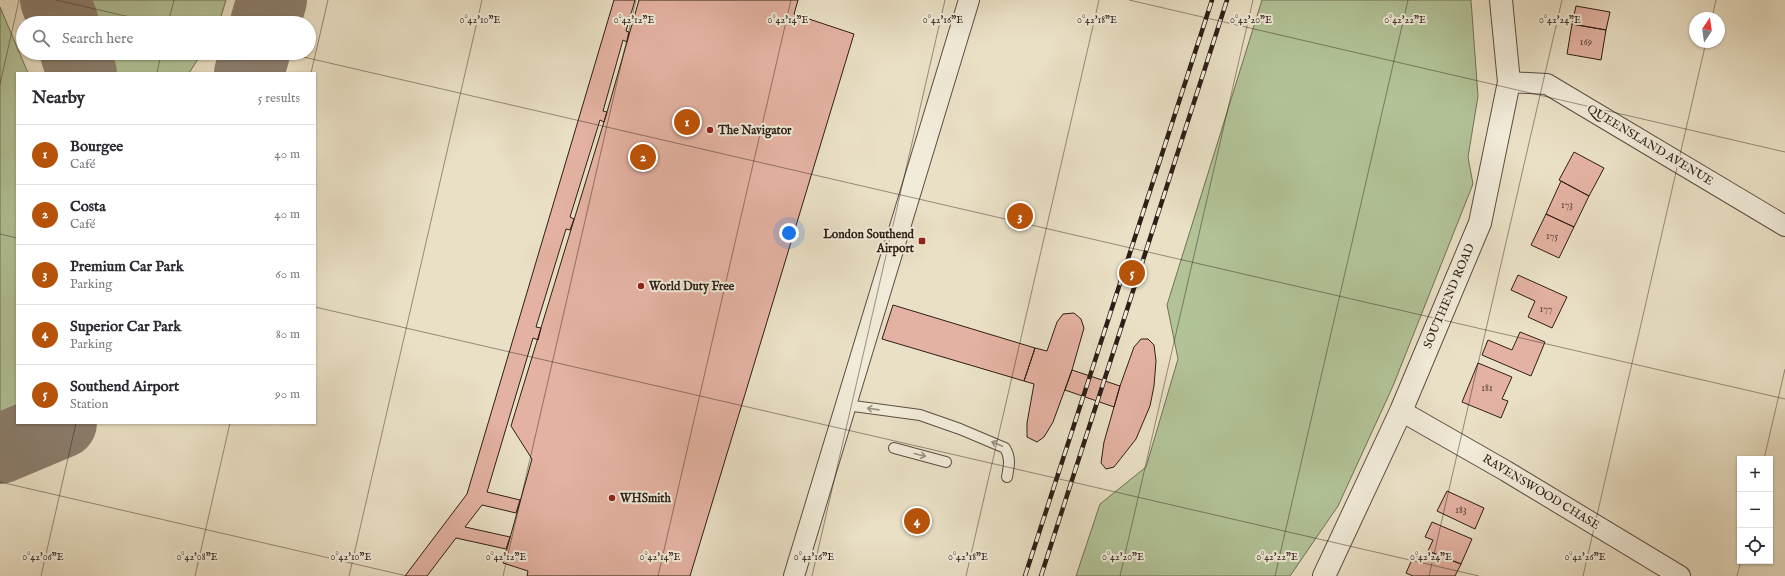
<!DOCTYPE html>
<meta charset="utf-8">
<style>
body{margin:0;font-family:"IM FELL English",serif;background:#f2f2f3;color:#2b2b33}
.controls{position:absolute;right:12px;bottom:12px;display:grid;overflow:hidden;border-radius:0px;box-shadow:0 1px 3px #0004}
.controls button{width:36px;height:36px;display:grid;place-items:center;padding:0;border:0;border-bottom:1px solid #e1e1e2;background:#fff;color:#2b2b33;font:20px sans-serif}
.compass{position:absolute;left:1689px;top:12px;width:36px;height:36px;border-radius:50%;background:#fff;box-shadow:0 1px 3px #0004;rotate:13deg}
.you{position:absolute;left:789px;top:233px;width:14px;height:14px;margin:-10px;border:3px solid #fff;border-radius:50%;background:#1a73e8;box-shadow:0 0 0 6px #1a73e833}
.badge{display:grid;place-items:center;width:26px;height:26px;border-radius:50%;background:#b45309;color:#fff;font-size:13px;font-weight:700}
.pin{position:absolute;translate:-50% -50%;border:2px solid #fff;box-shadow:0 1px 4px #0006}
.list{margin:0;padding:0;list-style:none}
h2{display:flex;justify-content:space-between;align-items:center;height:52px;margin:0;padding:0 16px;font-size:17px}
h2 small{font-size:13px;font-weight:400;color:#7c7c81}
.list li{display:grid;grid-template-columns:26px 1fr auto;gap:12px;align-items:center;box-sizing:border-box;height:60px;padding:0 16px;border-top:1px solid #e1e1e2}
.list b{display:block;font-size:15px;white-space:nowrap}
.list p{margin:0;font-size:13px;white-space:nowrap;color:#7c7c81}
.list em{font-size:13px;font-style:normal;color:#7c7c81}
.icon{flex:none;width:22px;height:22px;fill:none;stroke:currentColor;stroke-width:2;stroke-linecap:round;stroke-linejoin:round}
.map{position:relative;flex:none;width:1785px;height:576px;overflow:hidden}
.search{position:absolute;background:#fff;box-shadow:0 1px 3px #0004;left:16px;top:16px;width:300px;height:44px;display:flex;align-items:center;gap:10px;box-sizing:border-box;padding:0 14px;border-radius:22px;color:#7c7c81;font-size:15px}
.panel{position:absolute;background:#fff;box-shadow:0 1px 3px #0004;left:16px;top:72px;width:300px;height:352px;border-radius:0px}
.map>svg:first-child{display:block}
</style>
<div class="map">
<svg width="1785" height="576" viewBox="0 0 1785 576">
<rect width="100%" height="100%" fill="#eae0c5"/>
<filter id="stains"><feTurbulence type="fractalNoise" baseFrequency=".005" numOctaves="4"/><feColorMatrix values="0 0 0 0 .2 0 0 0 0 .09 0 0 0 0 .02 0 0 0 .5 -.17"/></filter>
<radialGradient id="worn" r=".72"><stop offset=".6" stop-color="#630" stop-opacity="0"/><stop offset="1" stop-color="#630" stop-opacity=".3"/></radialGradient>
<!-- green -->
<path fill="#b2c398" stroke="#707058" d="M75 0H226L219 23H84Z
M1262 0H1471L1478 96 1468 157 1473 184 1393 386 1338 506 1290 576H1076L1100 504 1146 467 1178 359 1167 305Z
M0 7 28 73H17V405L0 412Z
M96 53H202L189 73H104Z"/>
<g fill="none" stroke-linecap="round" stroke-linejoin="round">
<!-- taxiway -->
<path stroke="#8c7f6e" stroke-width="70" d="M55 0 64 23
M265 23 272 0
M75 53 82 73
M249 73 255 53
M0 449 62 423"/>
</g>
<!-- building -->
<path fill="#e4b2a2" stroke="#2d1e17" d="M614 0H635L626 31 629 32 627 42 623 40 603 111 607 112 604 122 600 120 570 217 574 219 570 230 566 229 536 327 541 328 538 340 533 338 487 492 520 500 516 513 482 505 465 527 510 537 506 549 456 538 427 576H405L467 494Z
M639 0H798L794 14 854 34 690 576H527L528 571 503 563 532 459 511 426 607 112Z
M1576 6 1610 12 1606 30 1572 24Z
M1572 24 1606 30 1601 60 1567 54Z
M1574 152 1604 168 1589 196 1559 180Z
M1561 181 1589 196 1574 227 1546 214Z
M1546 214 1574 227 1559 258 1531 245Z
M1518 275 1567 297 1552 328 1528 317 1535 301 1511 290Z
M893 305 1035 348 1024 381 882 339Z
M1074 313 1081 319 1084 328 1072 370 1053 422 1044 437 1037 442 1027 437V423L1034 384 1024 381 1035 348 1047 351 1057 322 1063 314Z
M1520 332 1545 342 1531 376 1482 355 1488 340 1512 350Z
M1141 339H1148L1154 345 1156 361 1154 386 1150 406 1136 439 1114 467 1106 469 1101 463 1104 442 1120 386 1134 347Z
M1478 363 1512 377 1502 399 1508 401 1501 418 1462 402Z
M1072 370 1120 386 1114 407 1065 390Z
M1447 491 1484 508 1475 529 1437 511Z
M1432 522 1472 539 1461 564 1428 551 1433 540 1425 537Z
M1428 551 1461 564 1455 576H1413L1406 573 1414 555 1425 560Z"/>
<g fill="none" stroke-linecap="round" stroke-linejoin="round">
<defs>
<path id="service" d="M846 405 920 415 960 429 1005 448C1011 458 1009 466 1007 477
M894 448 946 462"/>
<path id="minor" d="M1509 82 1547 84 1785 226
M1401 411 1506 471 1680 576
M794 576 969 0"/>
<path id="tertiary" d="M1324 576 1401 411 1480 223 1509 82 1501 0"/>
</defs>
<!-- service casing -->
<use href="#service" stroke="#5c4e42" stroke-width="12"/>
<!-- minor casing -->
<use href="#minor" stroke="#5c4e42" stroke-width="22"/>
<!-- tertiary casing -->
<use href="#tertiary" stroke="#5c4e42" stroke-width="24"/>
<!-- service -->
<use href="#service" stroke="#f1ebd9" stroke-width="10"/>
<!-- minor -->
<use href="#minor" stroke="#f1ebd9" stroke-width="20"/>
<!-- tertiary -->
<use href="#tertiary" stroke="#f1ebd9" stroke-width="22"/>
<defs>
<path id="rail" d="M1025 576 1212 0
M1041 576 1227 0"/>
</defs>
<!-- rail casing -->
<use href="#rail" stroke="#2d1e17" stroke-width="4.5"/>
<!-- rail -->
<use href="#rail" stroke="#f1ebd9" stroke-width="3" stroke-dasharray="9" stroke-linecap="butt"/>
</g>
<!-- one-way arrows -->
<defs><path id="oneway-shaft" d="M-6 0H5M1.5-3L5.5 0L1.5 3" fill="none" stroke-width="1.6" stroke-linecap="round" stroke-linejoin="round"/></defs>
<g stroke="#998f82">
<use href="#oneway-shaft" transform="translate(873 409) rotate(-172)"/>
<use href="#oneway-shaft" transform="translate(997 444) rotate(-157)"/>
<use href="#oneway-shaft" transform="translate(920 455) rotate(14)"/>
</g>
<!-- ticks -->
<path fill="none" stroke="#2d1e17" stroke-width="1" stroke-opacity="0.45" d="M56 0 156 23M1129 0 1785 152M1712 18 1716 0M168 23 174 0M286 53 1785 399M157 73 161 53M311 73 328 0M0 84 19 0M0 234 17 238M315 307 1479 576M1764 459 1785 369M0 482 407 576M41 576 76 423M195 576 230 423M349 576 482 0M503 576 636 0M658 576 791 0M812 576 945 0M966 576 1099 0M1120 576 1253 0M1275 576 1408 0M1429 576 1562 0M1583 576 1706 42M1737 576 1741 561"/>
<!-- markers -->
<g fill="#8f2418" stroke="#f1ebd9" stroke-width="1.5">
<circle cx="710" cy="130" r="4"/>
<rect x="918" y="237" width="8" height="8" rx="2"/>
<circle cx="641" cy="286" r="4"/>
<circle cx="612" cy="498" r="4"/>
</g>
<g text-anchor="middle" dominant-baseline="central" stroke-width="4" stroke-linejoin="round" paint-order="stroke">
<!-- number labels -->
<g font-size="10" fill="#5b433a">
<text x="1586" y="42">169</text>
<text x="1567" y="205">173</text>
<text x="1552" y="236">175</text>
<text x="1546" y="309">177</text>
<text x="1487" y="388">181</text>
<text x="1461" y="510">183</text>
</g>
<!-- poi labels -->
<g font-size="12" font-weight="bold" fill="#2d1e17" stroke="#f1ebd9" text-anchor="start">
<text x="718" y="130">The Navigator</text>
<text x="914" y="234" text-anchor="end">London Southend<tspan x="914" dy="14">Airport</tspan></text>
<text x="649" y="286">World Duty Free</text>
<text x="620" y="498">WHSmith</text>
</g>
<!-- street labels -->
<g font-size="12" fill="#2d1e17" stroke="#f1ebd9">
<text transform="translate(1650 145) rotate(31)">QUEENSLAND AVENUE</text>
<text transform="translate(1449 296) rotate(-67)">SOUTHEND ROAD</text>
<text transform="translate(1541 492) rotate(31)">RAVENSWOOD CHASE</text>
</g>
</g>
<g font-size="10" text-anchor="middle" fill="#2d1e17" stroke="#f1ebd9" stroke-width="4" stroke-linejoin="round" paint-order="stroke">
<text x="480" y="23">0°42'10"E</text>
<text x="634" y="23">0°42'12"E</text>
<text x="788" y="23">0°42'14"E</text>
<text x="943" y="23">0°42'16"E</text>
<text x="1097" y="23">0°42'18"E</text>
<text x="1251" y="23">0°42'20"E</text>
<text x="1405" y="23">0°42'22"E</text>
<text x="1560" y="23">0°42'24"E</text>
<text x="43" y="560">0°42'06"E</text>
<text x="197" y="560">0°42'08"E</text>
<text x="351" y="560">0°42'10"E</text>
<text x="506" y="560">0°42'12"E</text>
<text x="660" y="560">0°42'14"E</text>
<text x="814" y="560">0°42'16"E</text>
<text x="968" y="560">0°42'18"E</text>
<text x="1123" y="560">0°42'20"E</text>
<text x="1277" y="560">0°42'22"E</text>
<text x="1431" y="560">0°42'24"E</text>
<text x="1585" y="560">0°42'26"E</text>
</g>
<rect width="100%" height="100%" filter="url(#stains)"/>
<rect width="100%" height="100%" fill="url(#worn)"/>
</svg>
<div class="controls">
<button>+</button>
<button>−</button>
<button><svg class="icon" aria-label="locate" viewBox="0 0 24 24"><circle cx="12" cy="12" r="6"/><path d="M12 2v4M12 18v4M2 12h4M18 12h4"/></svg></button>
</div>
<svg class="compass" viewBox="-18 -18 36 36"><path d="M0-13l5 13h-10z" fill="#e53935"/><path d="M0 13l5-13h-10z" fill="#7c7c81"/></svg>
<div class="you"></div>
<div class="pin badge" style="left:687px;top:122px">1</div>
<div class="pin badge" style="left:643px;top:157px">2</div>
<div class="pin badge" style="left:1020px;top:216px">3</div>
<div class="pin badge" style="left:917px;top:521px">4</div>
<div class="pin badge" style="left:1132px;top:273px">5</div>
<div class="search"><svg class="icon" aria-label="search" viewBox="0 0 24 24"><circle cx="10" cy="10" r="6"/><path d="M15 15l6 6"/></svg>Search here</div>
<section class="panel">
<h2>Nearby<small>5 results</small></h2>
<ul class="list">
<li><span class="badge">1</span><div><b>Bourgee</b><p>Café</p></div><em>40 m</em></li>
<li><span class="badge">2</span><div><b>Costa</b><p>Café</p></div><em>40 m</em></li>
<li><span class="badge">3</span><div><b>Premium Car Park</b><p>Parking</p></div><em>60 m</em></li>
<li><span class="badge">4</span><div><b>Superior Car Park</b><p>Parking</p></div><em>80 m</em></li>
<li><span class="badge">5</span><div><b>Southend Airport</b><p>Station</p></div><em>90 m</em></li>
</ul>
</section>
</div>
